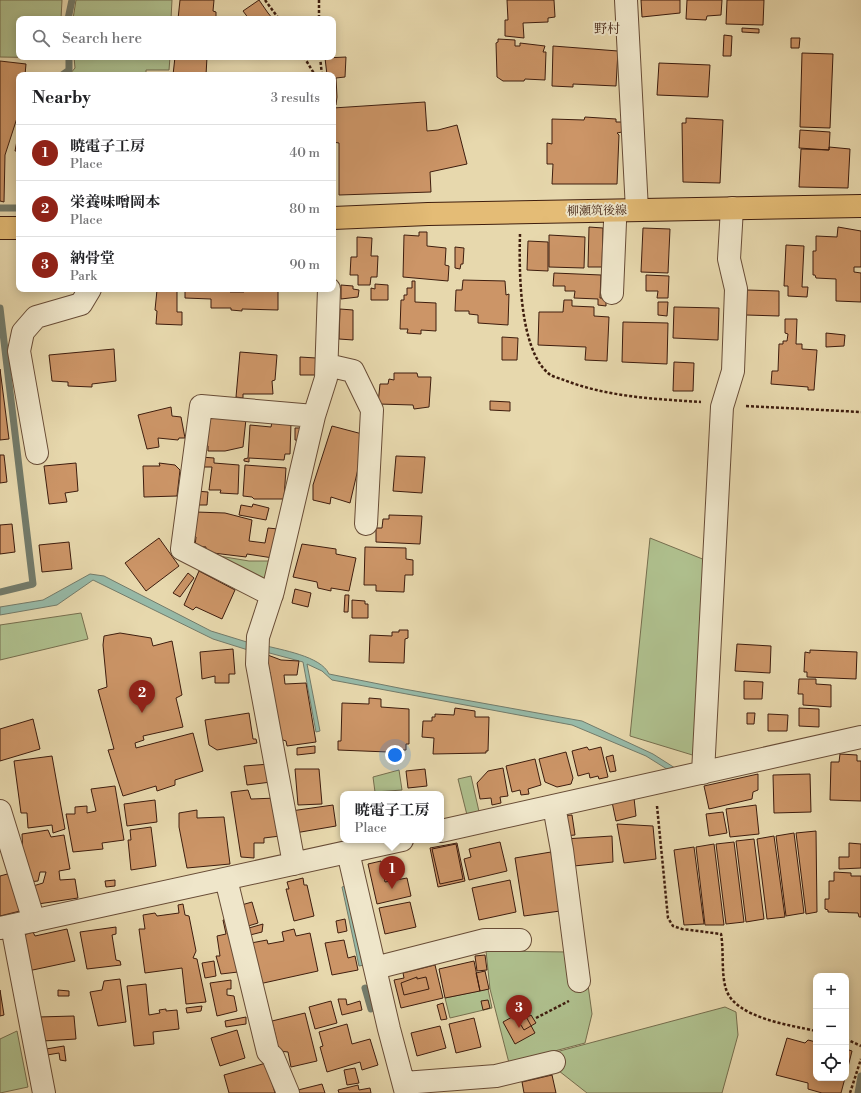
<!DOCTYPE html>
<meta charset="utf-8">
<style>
body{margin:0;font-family:"Libre Bodoni","Noto Serif JP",serif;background:#f2f2f2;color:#202124}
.controls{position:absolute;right:12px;bottom:12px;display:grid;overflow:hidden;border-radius:8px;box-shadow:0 2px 10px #0003}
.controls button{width:36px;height:36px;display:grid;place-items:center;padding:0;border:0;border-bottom:1px solid #e0e0e0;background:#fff;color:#202124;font:20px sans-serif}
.you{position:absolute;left:395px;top:755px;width:14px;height:14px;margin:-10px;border:3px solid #fff;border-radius:50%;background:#1a73e8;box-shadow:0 0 0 6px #1a73e833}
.badge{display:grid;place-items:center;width:26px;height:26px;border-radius:50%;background:#8f2418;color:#fff;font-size:13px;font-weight:700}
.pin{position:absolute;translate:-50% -33px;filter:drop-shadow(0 1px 2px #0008)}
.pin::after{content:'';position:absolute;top:21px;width:14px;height:12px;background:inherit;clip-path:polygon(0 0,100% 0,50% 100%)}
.popup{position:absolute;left:340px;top:791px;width:104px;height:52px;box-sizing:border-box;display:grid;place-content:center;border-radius:8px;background:#fff;filter:drop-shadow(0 1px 3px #0005);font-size:13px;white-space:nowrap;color:#757577}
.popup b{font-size:15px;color:#202124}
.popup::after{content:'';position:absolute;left:50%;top:100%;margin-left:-8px;border:8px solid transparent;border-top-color:#fff}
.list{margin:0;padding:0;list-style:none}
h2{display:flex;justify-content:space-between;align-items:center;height:52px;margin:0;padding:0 16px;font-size:17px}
h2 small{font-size:13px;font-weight:400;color:#757577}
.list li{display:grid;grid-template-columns:26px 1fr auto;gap:12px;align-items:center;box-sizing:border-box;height:56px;padding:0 16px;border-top:1px solid #e0e0e0}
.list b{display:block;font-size:15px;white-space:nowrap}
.list p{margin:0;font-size:13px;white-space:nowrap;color:#757577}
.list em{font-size:13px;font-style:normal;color:#757577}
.icon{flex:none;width:22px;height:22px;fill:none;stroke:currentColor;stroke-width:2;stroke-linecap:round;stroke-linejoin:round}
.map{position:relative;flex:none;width:861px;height:1093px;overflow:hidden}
.search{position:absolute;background:#fff;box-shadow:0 2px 10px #0003;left:16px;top:16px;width:320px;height:44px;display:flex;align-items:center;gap:10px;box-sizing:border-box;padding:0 14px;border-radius:8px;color:#757577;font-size:15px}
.panel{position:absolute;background:#fff;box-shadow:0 2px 10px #0003;left:16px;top:72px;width:320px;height:220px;border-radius:8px}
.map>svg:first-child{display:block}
</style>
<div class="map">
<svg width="861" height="1093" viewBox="0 0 861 1093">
<rect width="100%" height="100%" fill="#e7d8ad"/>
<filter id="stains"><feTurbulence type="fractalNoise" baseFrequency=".005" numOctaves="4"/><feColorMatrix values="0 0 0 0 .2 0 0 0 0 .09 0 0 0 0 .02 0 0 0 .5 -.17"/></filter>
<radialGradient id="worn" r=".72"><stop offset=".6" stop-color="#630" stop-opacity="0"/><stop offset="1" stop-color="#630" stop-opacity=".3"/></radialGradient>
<!-- green -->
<path fill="#afc08e" stroke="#766e4e" d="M0 0H62L61 19H19V57H62V58L0 57Z
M76 0H172L171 19H73Z
M74 57H170L169 70H146V75H69L75 68Z
M650 538 710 562 699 757 630 736Z
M219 556 249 561H271L268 578 260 581Z
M81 613 88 639 0 660V625Z
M399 770 402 790 375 792 373 777Z
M471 776 480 816 468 819 458 779Z
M583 949 592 1014 585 1043 509 1063 490 989 486 951 570 952Z
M488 989 492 1008 450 1018 445 998Z
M725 1007 736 1012 738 1035 722 1093H587L559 1071 556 1052Z
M17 1031 28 1087 0 1093V1039Z"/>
<!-- water -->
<path fill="#97baa8" stroke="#737b6a" d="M90 574 104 576 211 631 250 643 248 650 213 639 93 580 57 605 0 615V607L43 600Z
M263 645C281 650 321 656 329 674L404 689 582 721 653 754 675 768 670 771 646 756 572 725 332 680 322 671 307 664 320 731 316 732 303 662 262 651Z
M346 886 364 965 359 966 342 887Z"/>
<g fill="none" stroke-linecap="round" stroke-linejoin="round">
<!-- stream -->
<path stroke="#737b6a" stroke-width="7" d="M68 19 72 0
M62 75 69 70V57
M0 208H19
M0 308 33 584 0 592
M365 988 371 1009
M858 1093 861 1076"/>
</g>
<!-- building -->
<path fill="#cc9567" stroke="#3e1d0e" d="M180 0H214L213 11 216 12V19H178Z
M259 0 268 13 273 19H249L243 11Z
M507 0H554L555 17 548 18V22L523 23 524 38 505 36V20H508Z
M641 0H680V13L642 17Z
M687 0H722L721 15 707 16 706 20 686 19Z
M727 0H764L763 25 726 24Z
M742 28 759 29V33L742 32Z
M724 35 732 36 731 56H723Z
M791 38H800L799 48H791Z
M498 39 515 40V46H520V43L545 46 543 52H546L545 80 525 79 524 81H503L497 77 496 43 498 42Z
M553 46 618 51 616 86 573 84V87L552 86Z
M802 53 833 54 830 128 800 127Z
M175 57H207L206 75H173Z
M346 57 345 77 336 78 337 97 336 105 333 104V75H327L325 58Z
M0 61 26 64 25 75H19L18 115 5 155 4 202 0 201Z
M659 63 710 65 708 97 657 95Z
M425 102 427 131 438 130 457 125 467 164 430 172 431 192 339 195V143L333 142V108Z
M585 117 616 119V122H622V132L617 133 619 135 617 184H552L553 164H547V143L552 144V119L584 120Z
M686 118 723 120 720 183 683 182 682 123H686Z
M19 130V151H15Z
M800 130 830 132 829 150 799 148Z
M829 147 850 149 848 188 799 187 801 149 829 150Z
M589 227 603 228 602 267H588Z
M838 227 861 231V267H854V272L861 273V302L836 301V279L816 278 815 275H813V251H816V236L837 237Z
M643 228 670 229 668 273 641 272Z
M419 232H427V246L446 248 445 265 449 266 448 281 403 277 404 235 419 236Z
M549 235 585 237 584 268 549 267Z
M357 237 372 238 371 256H378L377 277H371L370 285H358V275H350L351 257H357Z
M528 241 548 242V271L527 270Z
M786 245 804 246 802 287H808L807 297 788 296V286H784Z
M455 247 464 248 463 264H461L460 269 455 268Z
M554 273 601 275 600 298H606V306L598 305V299L574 298 575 291H565V286H553Z
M646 275 669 276 668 298H657L658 291H646Z
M463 280 505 281 506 295 509 294 508 325 478 323V315L469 314V311H455L456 290H462Z
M412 281H415V302L436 303V331L421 330V334L407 333 408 329H400L401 300H404V295H407V288H412Z
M375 284 388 285V300H371V288L375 289Z
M341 285 353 286V289L359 290 358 297 341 299Z
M185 289H230V292H244L245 289H278V310L242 309V311L231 310V308H211V299L185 298Z
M157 290 177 291V312H182V325L156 324 157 311 155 310Z
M747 290 779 291V316L746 315Z
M564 300H572V306L594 307V316L609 317 607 361 585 360 586 347 538 345 539 312H563Z
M658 302H668L667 316 658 315Z
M674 307 719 308 718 340 673 338Z
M340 309 353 310V340L339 339Z
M785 319H797L796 344H802V349L817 350 814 390H808V387L771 384 772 371H778L779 344H783V341H787L788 334 785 333Z
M623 322 668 323 667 364 622 362Z
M826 333 845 335 844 346 826 347Z
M502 337 518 338 517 360H502Z
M114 349 116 381 92 384V387L68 386V382L52 381 49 355Z
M240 352 277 355 275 380 272 381 273 394H243V398L236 397Z
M300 357 316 358V375H300Z
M674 362 694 363 693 391H673Z
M0 369 9 439 0 440Z
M394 373H417L418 377H431L429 407 414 409 413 405 378 404 380 384H388L389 379 394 380Z
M490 401 510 402V411L490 410Z
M171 407 172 416 181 417 185 438H179L178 440 158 438 159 447 147 449 138 415Z
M206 416 246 419 243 447 225 451H208V446L204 443Z
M272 422 291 423 290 454H285L284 460 249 458V462L244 461V459L248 458 250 425 271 427Z
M332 426 366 435 350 503 331 497 330 504 313 500V485Z
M295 428H302L301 441 295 440Z
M0 455H4L7 482 0 483Z
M396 456 425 457 422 493 393 491Z
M201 457 214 458V463L239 465 238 494 220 493 221 490H209L212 467H200Z
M76 463 78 491 65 493 67 502 49 504 44 466Z
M159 463 175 465 180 470 177 496 144 497 143 466H160Z
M245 465 286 468 284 499H254L252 497 243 496Z
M196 491 208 492 207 505H196Z
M253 504 269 508 266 520 239 515 241 505 252 507Z
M196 512 225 513 252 520 249 541 265 543 268 528 278 529 273 558 247 554 246 557 205 552 206 547 195 546 196 537 193 535Z
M389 515 422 516 420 544 376 542V528H382L383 519H389Z
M12 524 15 552 0 554V525Z
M159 538 179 566 146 591 125 563Z
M69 542 72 569 42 572 39 545Z
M302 544 336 549V554L356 558 349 591 331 588V591L318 588 317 582 293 577Z
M365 547 406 548V559L413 560V575H405L404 592 376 591V585H364Z
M199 571 235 590 222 619 196 607 193 610 184 605Z
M188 573 194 578 180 597 173 593Z
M295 589 311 593 308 607 292 603Z
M345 595H349L348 612H344Z
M352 600 365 601V604H368V618H352Z
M399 630H408V638L405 639 404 663 369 662 370 635 392 636V632H399Z
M120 633 151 638 153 646 172 641 182 695 176 698 183 727 143 736 144 740 135 743 136 748 193 733 203 771 175 780V785L157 791 156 786 123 796 108 750 114 749 98 690 107 687 103 645 104 636Z
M737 644 771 646 770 673 735 671Z
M233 649 235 674H229V683H215V676L202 679 200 652Z
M810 650 857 652 856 679 807 677V672H804L805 652 810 653Z
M265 654 281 660 299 661 297 675H284L285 684 306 683 316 742 287 746 286 741 280 739 270 672 267 669Z
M799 679H816V684L831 685V707L803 705V694H798Z
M744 681 763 682 762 699H744Z
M369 698 381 699V707L409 709V744H406V750H388V752L338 750V741H341L342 703 369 704Z
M455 708 475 711V717H489L488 751H486V753L433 754 434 738 422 737 423 721H432V717H435V714L454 715Z
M799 708 819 709V727L799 726Z
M249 713 253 739H256L257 743 217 750 209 745 205 720Z
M747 713H755L754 724H747Z
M768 714 788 715 787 731H768Z
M33 719 40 749 0 761V729Z
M315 746V753L297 755V748Z
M587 747 589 750 601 747 608 777 599 779 598 776 590 778 589 773 578 776 572 751Z
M566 752 573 778 571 784 557 787 545 782 539 759Z
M840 754 857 755V761H861V801L830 800 831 762H839Z
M613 755 616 771 610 772 606 757Z
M52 756 65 829 53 833 52 825 28 828 27 813H21L14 761Z
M535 759 541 785 528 789 529 794 521 795 520 790 512 792 506 766Z
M270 764 271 782 247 785 244 766Z
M503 768 508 796 500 797 501 803 492 805 491 798 480 799 477 783 488 771Z
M295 769H319L322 804 298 805Z
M425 769 427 786 408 788 406 771Z
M758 774V790L753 792 752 799 709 809 704 786Z
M810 774 811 812 774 813 773 775Z
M115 786 124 840 102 843 103 849 73 852 66 814H75V807L87 806V813L96 811 91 789Z
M248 790 251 799 277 798 280 836 264 838V843H254V858L241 857 231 792Z
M634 798 636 816 616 821 612 802Z
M155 800 157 822 127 826 124 804Z
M333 805 336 826 295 833 291 811Z
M756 805 759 834 730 837 726 809Z
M197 810V818L224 817 230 864 187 868 179 827V813Z
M723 812 727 833 709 836 706 814Z
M572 815 575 835 564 836 560 816Z
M617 824 653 826 656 859 624 863Z
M151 827 156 866 131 870 128 840H131L130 830Z
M48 830 51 837 64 835 70 869 59 871 60 880 75 879 78 898 38 904 33 886 43 883 46 872H40L38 881 28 882 23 859 22 834Z
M816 831 817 912 806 914 796 833Z
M794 833 804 913 786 916 776 836Z
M612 836 613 862 574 866 564 839Z
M774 836 785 917 767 919 757 839Z
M754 839 764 919 746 922 736 841Z
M500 842 507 871 469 880 464 859 471 857 469 849Z
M734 842 744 922 726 924 716 844Z
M457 843 465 881 438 887 430 848Z
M849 843 861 844V868L839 869V857H849Z
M456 844 463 879 440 884 432 849Z
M714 844 724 925H705L696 847Z
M694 847 704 924 684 925 674 850Z
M551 852 560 911 524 916 515 858Z
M381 861 385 882 407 878 411 896 377 904 368 864Z
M834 872 851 873V876H861V917H859L858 913 828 912V910L825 909V899H829V881H834Z
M11 873 20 911 0 916V876Z
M303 878 304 885H307L314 916 294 921 286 889H289L287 882Z
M115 880V886L106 887 105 881Z
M510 880 516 912 479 920 472 888Z
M252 902 258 923 245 927 238 906Z
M410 902 416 927 385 934 379 908Z
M183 904 185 915 189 916 196 951 193 958 197 959 206 1002 186 1004 182 968 145 973 139 929H145L143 915 155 913 157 916 179 913 178 905Z
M228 919 238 972 221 974 216 956H220L217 936 226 934 223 920Z
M345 919 347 931 338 933 336 921Z
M263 924 262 932 250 935 249 928Z
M116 927V934L112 935 116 960 120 961 121 965 87 969 80 932Z
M67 929 75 961 28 971 20 936 33 932 35 936Z
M294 929 296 936 310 933 318 971 259 984 251 943 267 940 268 944 284 941 282 932Z
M344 940 348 958 355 956 358 970 332 975 325 943Z
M485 955 487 970 477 971 475 956Z
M214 961 216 976 205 978 202 963Z
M474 961 480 991 445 998 439 969Z
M435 965 443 998 401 1008 394 980 404 978 403 973Z
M485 971 489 989 480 991 476 973Z
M417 977V979L426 977 429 989 404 995 401 983Z
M120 979 126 1022 98 1026 90 992 102 990 104 981Z
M231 980V989H227V995L234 996 237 1011 217 1016 210 983Z
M146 984 149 1015 160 1013 159 1010 166 1009V1011L177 1010 179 1029 153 1032 154 1044 134 1046 127 986Z
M0 990 4 1015 0 1016Z
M58 990 69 991V996H58Z
M338 999H346L347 1005 360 1001 362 1010 342 1015Z
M488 1000 490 1008 483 1010 481 1001Z
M331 1001 337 1023 315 1029 309 1007Z
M443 1003 447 1019 441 1020 437 1005Z
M202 1006 201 1011 187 1013 186 1008Z
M523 1011 535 1033 515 1044 503 1022Z
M305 1013 317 1061 291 1067 288 1052 279 1051 272 1021Z
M531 1015 536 1023 524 1030 519 1022Z
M74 1016 76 1039 43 1041 38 1017Z
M246 1017V1024L226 1027 225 1021Z
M474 1018 481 1047 456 1053 449 1024Z
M347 1024 352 1044 370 1039 378 1065 362 1070 360 1062 327 1072 320 1047 323 1046 319 1032Z
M440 1026 446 1048 417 1056 411 1033Z
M237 1030 245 1058 220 1066 211 1038Z
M787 1038 805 1043 808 1040 816 1042V1078H845L841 1093H822L808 1089V1083L776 1075Z
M64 1046 66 1061 60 1060 59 1053 47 1055 46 1049Z
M846 1049 852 1051 846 1075Z
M266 1063 275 1093H229L224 1075Z
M355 1068 359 1083 347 1085 344 1070Z
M552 1075 556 1093H524L522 1082Z
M322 1084 325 1093H299L298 1090Z
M358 1085 359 1090 370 1088 371 1093H339L338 1090Z"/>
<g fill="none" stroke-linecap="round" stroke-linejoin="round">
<defs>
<path id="minor" d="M626 0 637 210
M612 293 615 222
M327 365 353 371 372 410 366 524
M37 453 19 351 23 332 36 317 81 304 90 289
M272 595 182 549 201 406 314 416
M703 773 722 407 733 371 736 289 729 259 732 208
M554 806 562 850 579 981
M0 811 34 921
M441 831 861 737
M348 852 389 1029 406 1093
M294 864 257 664 258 637 273 591 314 416 326 378 329 289
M226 879 268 1052 273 1057 288 1093
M12 926 44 1093
M0 928 402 840
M375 968 485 940H520
M404 1083 496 1076 554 1062"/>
<path id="major" d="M333 218 428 214 861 206
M0 228H19"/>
</defs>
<!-- minor casing -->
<use href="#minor" stroke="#684c36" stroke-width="24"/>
<!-- major casing -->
<use href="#major" stroke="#3e1d0e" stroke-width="24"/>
<!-- path -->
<path stroke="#3e1d0e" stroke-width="2.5" stroke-dasharray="3 2" stroke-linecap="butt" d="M265 0 279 19
M319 0V19
M304 57 315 75
M320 57 322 75
M520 234C519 270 519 348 548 373 552 377 559 378 564 380 607 397 656 399 701 402
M746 406 861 412
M657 806 668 918 673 926 682 929 721 934C724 951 721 974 726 989 735 1018 790 1025 816 1031
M536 1018 569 1001
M846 1039 861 1046
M850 1093 861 1059"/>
<!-- minor -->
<use href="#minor" stroke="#efe6ca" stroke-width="22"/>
<!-- major -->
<use href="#major" stroke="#e4bc76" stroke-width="22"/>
</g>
<g text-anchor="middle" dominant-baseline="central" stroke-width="4" stroke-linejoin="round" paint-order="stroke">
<!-- street labels -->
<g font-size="12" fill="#3e1d0e" stroke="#efe6ca">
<text transform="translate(597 211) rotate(-1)">柳瀬筑後線</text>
</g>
<!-- neighbourhood labels -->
<g font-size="13" fill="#3e1d0e" stroke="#efe6ca">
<text x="607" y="29">野村</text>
</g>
</g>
<rect width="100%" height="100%" filter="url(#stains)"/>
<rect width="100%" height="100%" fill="url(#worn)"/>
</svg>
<div class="controls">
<button>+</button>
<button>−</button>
<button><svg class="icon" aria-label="locate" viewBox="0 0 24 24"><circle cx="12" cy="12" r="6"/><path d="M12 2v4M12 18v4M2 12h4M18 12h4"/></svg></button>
</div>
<div class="you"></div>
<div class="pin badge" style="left:392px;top:889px">1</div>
<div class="popup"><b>暁電子工房</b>Place</div>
<div class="pin badge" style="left:142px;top:713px">2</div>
<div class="pin badge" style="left:519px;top:1028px">3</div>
<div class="search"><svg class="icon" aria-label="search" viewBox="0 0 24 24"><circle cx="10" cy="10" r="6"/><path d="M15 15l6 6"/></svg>Search here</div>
<section class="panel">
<h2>Nearby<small>3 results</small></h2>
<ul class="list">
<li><span class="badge">1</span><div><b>暁電子工房</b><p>Place</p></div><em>40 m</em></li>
<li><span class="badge">2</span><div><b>栄養味噌岡本</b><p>Place</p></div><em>80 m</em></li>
<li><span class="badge">3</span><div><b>納骨堂</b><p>Park</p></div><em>90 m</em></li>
</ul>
</section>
</div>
